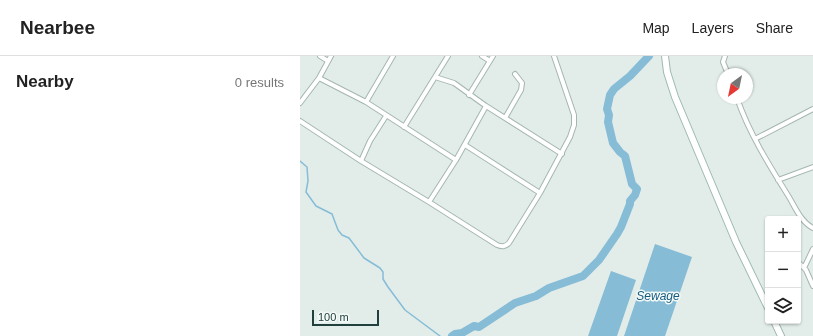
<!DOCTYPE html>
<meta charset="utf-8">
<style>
body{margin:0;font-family:Helvetica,sans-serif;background:#f2f2f2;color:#222}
.controls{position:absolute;right:12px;bottom:12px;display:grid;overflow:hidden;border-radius:4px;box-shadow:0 1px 3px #0004}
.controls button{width:36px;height:36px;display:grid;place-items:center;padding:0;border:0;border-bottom:1px solid #e0e0e0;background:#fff;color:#222;font:20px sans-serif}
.compass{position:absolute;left:417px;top:12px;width:36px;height:36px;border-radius:50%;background:#fff;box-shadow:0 1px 3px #0004;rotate:213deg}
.scale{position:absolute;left:12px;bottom:10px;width:67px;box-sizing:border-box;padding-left:4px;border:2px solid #21403d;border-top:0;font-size:11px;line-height:14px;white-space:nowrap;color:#21403d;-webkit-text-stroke:3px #f3f9f7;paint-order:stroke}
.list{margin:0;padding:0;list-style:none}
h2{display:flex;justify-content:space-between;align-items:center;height:52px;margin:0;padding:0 16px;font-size:17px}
h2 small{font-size:13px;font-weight:400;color:#767676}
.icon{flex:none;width:22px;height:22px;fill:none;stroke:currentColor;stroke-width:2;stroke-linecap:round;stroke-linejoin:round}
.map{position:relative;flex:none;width:513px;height:280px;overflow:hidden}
header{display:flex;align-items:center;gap:24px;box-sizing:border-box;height:56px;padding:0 20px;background:#fff;border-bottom:1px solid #e0e0e0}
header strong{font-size:19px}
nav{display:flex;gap:22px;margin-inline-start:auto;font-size:14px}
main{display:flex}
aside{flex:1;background:#fff}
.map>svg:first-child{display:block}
</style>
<header>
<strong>Nearbee</strong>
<nav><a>Map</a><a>Layers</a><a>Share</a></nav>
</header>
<main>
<aside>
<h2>Nearby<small>0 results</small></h2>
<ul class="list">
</ul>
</aside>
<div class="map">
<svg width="513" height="280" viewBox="0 0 513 280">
<rect width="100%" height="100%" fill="#e2edea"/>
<!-- water -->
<path fill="#86bcd6" d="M355 188 392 201 365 280H324Z
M311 215 336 224 317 280H288Z"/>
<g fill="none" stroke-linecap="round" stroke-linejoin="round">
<!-- stream -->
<path stroke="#86bcd6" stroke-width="1.5" d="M0 105 7 111 8 125 6 136 16 150 32 158 38 174 42 179 49 182 64 202 80 212 83 216V223L88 231 105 254 140 280"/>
<!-- river -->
<path stroke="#86bcd6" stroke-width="8" d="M152 280 155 278 162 277 174 270 179 271 215 247 236 240 249 232 283 220 299 204 317 178 321 171 330 148V145L335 139 337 133 332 128 325 100 320 96 313 87 308 66 309 59 307 53 310 39 314 33 330 20 349 0"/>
<defs>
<path id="street" d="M20 0 28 5
M182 0 190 5
M425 0 423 6 428 18
M135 21 154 27 186 50 262 98
M19 22 66 46 156 104
M169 39 193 0
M437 42C449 77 469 109 489 141 495 151 501 166 513 172
M66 46 93 0
M0 47 19 22 31 0
M205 62 221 34 222 27 215 18
M0 65 61 105 129 146 197 189C202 191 205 191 209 187L240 137 270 81 274 69V59L254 0
M104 71 148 0
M455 83 513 53
M165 89 240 137
M61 105 70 85 86 60
M478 124 513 111
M129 146 156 104 186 50
M498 206 506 214 513 230
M504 212 513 193"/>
<path id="secondary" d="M365 0 367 16 375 41 436 186 468 252
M474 265 481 280"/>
</defs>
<!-- street casing -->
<use href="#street" stroke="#a4b6b3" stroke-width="6"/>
<!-- secondary casing -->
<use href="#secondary" stroke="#9fbab5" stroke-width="8"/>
<!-- street -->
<use href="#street" stroke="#fff" stroke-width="4"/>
<!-- secondary -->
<use href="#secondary" stroke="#fff" stroke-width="6"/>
</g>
<g text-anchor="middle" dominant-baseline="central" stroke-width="3" stroke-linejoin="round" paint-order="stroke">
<!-- water labels -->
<g font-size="12" font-style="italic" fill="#165c80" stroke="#f3f9f7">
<text x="358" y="240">Sewage</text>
</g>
</g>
</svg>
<div class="controls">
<button>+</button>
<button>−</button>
<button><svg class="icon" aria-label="layers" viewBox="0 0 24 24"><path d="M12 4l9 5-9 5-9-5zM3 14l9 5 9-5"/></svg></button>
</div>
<svg class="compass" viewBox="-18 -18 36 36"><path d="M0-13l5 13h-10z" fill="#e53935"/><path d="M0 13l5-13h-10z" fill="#767676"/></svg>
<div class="scale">100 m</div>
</div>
</main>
